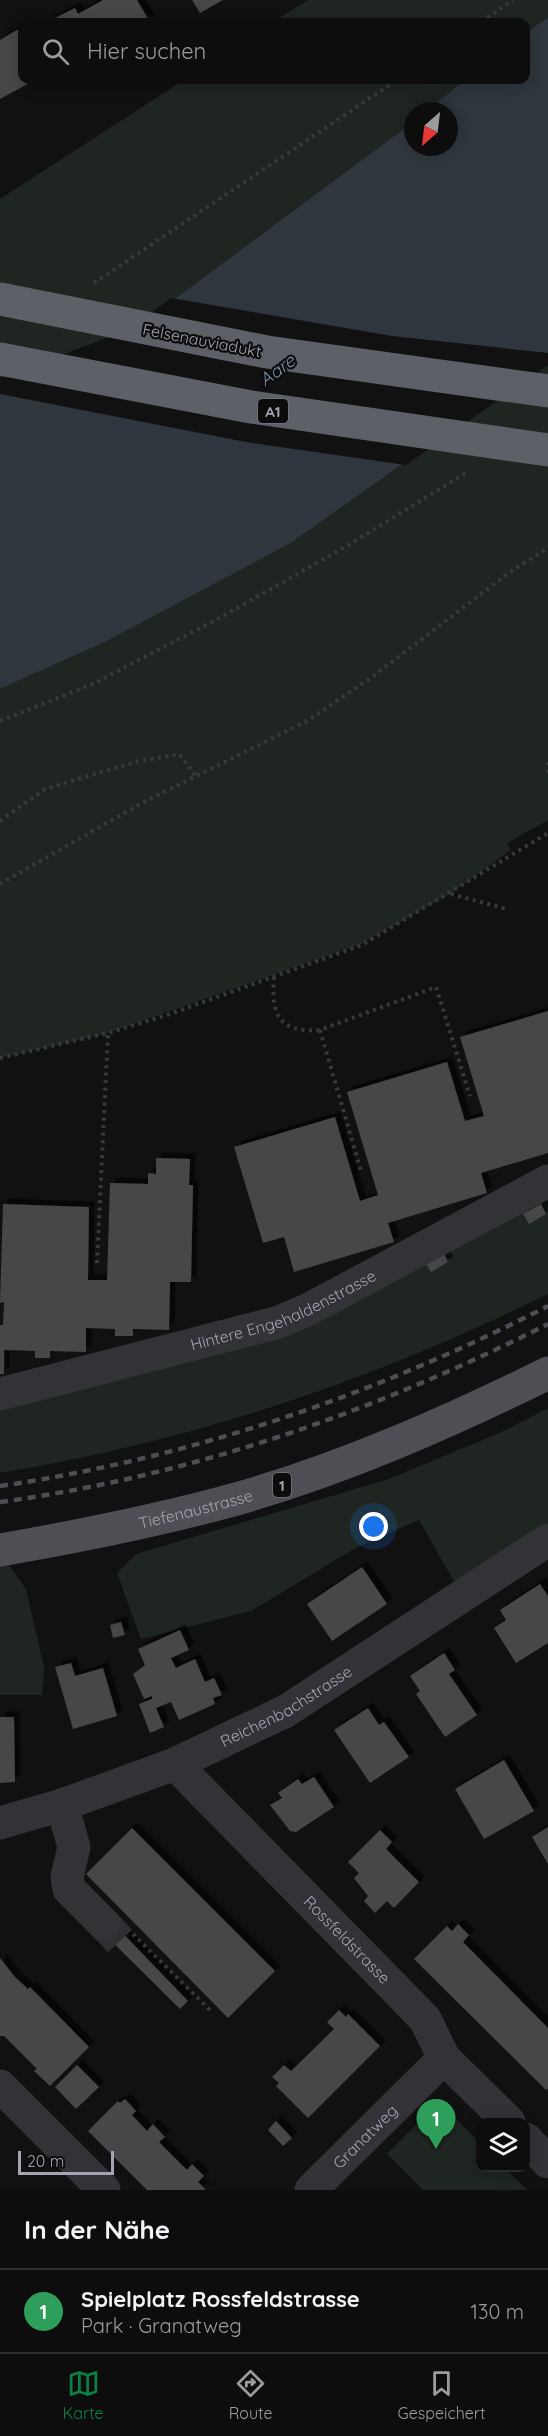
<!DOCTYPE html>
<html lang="de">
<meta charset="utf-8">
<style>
body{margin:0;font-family:Quicksand,sans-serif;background:#161617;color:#f1f3f6}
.controls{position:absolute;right:18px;bottom:18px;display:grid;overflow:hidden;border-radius:12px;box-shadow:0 3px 15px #0003}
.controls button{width:54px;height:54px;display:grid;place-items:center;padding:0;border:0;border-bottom:2px solid #2d2d2e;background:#0d0d0e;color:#f1f3f6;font:30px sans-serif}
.compass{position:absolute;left:404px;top:102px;width:54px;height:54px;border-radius:50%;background:#0d0d0e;box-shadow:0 3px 15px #0003;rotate:208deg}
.scale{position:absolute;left:18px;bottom:15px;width:96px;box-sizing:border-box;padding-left:6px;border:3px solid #a3a6b2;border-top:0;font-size:16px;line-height:21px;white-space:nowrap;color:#a3a6b2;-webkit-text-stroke:4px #0c0c0d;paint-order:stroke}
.you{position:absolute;left:374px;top:1527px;width:21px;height:21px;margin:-15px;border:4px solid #fff;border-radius:50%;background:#1a73e8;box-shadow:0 0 0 9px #1a73e833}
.badge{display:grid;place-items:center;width:39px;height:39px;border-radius:50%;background:#0b8043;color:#fff;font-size:20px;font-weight:700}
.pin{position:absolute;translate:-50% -50px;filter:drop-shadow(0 2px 3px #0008)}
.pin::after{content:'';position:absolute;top:32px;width:21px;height:18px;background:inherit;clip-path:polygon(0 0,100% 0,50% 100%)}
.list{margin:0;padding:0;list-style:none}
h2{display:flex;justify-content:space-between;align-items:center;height:78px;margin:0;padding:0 24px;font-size:26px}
h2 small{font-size:20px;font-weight:400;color:#9a9c9e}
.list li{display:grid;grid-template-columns:39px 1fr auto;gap:18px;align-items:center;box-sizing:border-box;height:84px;padding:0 24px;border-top:2px solid #2d2d2e}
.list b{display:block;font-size:22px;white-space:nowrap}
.list p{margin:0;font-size:20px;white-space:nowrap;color:#9a9c9e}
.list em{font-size:20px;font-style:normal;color:#9a9c9e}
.icon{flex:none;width:33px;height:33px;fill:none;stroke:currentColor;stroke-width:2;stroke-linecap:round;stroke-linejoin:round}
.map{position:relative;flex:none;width:548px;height:2190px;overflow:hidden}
.search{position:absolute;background:#0d0d0e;box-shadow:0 3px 15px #0003;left:18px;right:18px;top:18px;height:66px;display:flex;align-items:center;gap:15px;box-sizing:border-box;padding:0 21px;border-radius:12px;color:#9a9c9e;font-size:22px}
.sheet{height:162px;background:#0d0d0e}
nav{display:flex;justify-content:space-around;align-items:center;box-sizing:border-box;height:84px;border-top:2px solid #2d2d2e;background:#0d0d0e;font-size:16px;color:#9a9c9e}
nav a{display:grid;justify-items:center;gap:3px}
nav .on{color:#0b8043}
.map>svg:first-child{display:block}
</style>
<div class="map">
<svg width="548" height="2190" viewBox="0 0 548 2190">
<defs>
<filter id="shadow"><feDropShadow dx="5.5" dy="-5.5" stdDeviation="0" flood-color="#0009"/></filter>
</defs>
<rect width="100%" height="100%" fill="#111112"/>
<!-- green -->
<path fill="#1f2621" d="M308 0H548V17L526 33V22H273Z
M184 80H465L426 111H413V122L402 130 130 332 0 381V199Z
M548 361V820L507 843 511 850 450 894 361 944 108 1033 0 1058V689L107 641 291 543Z
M548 1182V1294C374 1380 192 1442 0 1473V1395L241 1333Z
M548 1408V1523L455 1583 419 1520 357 1547 251 1611 141 1639 117 1573 136 1554 389 1479 506 1430Z
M0 1553 26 1589 44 1667 42 1695H0Z
M439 2102 480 2143V2168H505L527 2190H423L387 2154Z"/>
<!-- water -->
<path fill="#2f363d" d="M548 17V361L291 543 107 641 0 689V381L130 332 413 122V147H449V111H426L465 80H526V33Z"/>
<!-- pier -->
<path fill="#111112" d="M171 298 392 336 548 353V365L406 465 246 442 0 394V378L128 330Z"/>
<!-- building -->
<path fill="#45464a" filter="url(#shadow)" d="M103 0H137L150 22H47L75 8 78 14Z
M192 0H223L200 13Z
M22 27V80H35L0 99V40Z
M548 1011V1153L481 1173 487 1193 388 1223 394 1242 294 1272 284 1237 263 1243 234 1147 335 1117 360 1201 378 1195 347 1092 447 1062 465 1121 484 1116 460 1037Z
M156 1158 190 1159 189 1185H193L191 1282H170L169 1330 133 1329V1336H115V1329L86 1328V1352L50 1351V1358H35V1351L4 1350V1374H0V1325H3L4 1302 0 1303 3 1204 89 1207 88 1280H107L110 1183 148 1184V1173L156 1174Z
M541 1204 546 1214 529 1224 523 1214Z
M443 1252 448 1262 431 1272 425 1262Z
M362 1567 387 1604 332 1641 307 1604Z
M540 1584 548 1596V1643L516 1663 494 1628 506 1620 500 1610Z
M121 1622 125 1635 113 1638 110 1625Z
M180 1630 189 1650 171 1658 176 1668 195 1659 205 1682 214 1678 222 1695 213 1698 215 1704 179 1720 171 1702 156 1708 164 1727 150 1733 139 1704 152 1699V1696L144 1699 133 1674 145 1665 138 1649Z
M444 1653 455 1670 449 1674 477 1715 445 1737 416 1694 420 1691 410 1676Z
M71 1663 75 1676 103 1668 117 1716 73 1729 55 1667Z
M368 1708 379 1725 384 1722 409 1757 370 1783 334 1730Z
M0 1717H14L15 1782 0 1783Z
M504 1760 534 1811 484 1839 455 1789Z
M314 1777 334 1807 296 1832 290 1831 270 1805 282 1798 278 1793 298 1779 302 1784Z
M548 1827V1864L532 1837Z
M132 1828 275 1971 228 2018 86 1874Z
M380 1830 392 1842 386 1849 419 1882 394 1908 387 1901 375 1913 364 1901 368 1896 354 1878 359 1873 348 1862Z
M109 1919 188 2001 180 2009 99 1929Z
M458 1924 469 1935 463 1942 548 2028V2088L546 2090 414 1959 447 1926 452 1931Z
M0 1958 15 1977 28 1989 30 1987 89 2047 50 2086 34 2071 37 2069 4 2036H0Z
M339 2010 346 2017 348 2014 380 2046 308 2118 276 2086 279 2083 272 2077 284 2065 291 2071 334 2029 327 2022Z
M77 2065 99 2087 76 2109 55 2087Z
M125 2099 136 2111 132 2115 147 2131 153 2124 165 2137 159 2142 187 2170 192 2164 204 2176 198 2182 206 2190H147L88 2131 118 2101 120 2103Z
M276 2121 292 2138 283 2146 268 2130Z"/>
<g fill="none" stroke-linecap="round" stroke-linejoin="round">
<!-- minor-tunnel -->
<path stroke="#2e2f32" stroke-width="33" stroke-dasharray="33 16" stroke-linecap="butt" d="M104 1924 120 1941"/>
<!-- path -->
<path stroke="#38393e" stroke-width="4" stroke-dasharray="3 4.5" stroke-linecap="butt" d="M481 22 513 0
M94 283 397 80
M0 721 93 684 225 615 347 546 467 472
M548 762V777
M0 821 45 789 135 762 179 754 195 775
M0 884 142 803 307 721 372 677 510 572 548 548
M451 894 507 909
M274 977C271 1014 278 1033 320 1030L436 987 470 1096
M320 1030 361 1171
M0 1058 108 1033 170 1014 362 945 548 833
M97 1263 108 1033
M133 1934 213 2013"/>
<!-- minor -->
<g stroke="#323237" stroke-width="33">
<path id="s1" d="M0 1394 279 1322 311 1308 548 1181"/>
<path id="s2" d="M175 1764 425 2019 444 2058 509 2122"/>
<path d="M62 1805 74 1847 67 1877 69 1889 104 1924"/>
<path id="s3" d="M0 1823 62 1805 175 1764 286 1711 548 1540"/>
<path d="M0 2086 104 2190"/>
<path d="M526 2139 548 2162"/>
<path id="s4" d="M311 2190 444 2058"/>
</g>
<!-- major -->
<path stroke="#4e4f55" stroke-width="33" id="s5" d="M0 1550C81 1536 161 1520 240 1498 347 1467 449 1422 548 1373"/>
<!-- rail -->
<path stroke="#4d4e53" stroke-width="4.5" stroke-dasharray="8 6" stroke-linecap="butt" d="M0 1486C191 1458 377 1394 548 1306
M0 1502C192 1476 376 1411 548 1324"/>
<!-- highway-bridge -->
<path stroke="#5e6067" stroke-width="33" d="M0 299 267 352 548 391
M0 359 251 407 548 450"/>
</g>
<g text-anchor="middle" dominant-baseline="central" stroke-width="4.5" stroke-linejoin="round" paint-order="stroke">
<!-- shield labels -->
<g fill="#0c0c0d" stroke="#767880" stroke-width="1.5">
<rect x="258" y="399" width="30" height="24" rx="4.5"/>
<rect x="273" y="1473" width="18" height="24" rx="4.5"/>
</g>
<g font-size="15" font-weight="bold" fill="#a3a6b2">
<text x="273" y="411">A1</text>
<text x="282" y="1485">1</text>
</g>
<!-- street labels -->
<g font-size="16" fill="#a3a6b2" stroke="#0c0c0d">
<text transform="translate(202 340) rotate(11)">Felsenauviadukt</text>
<text stroke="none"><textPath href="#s1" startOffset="296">Hintere Engehaldenstrasse</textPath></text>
<text stroke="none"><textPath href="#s5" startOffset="200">Tiefenaustrasse</textPath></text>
<text stroke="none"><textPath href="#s3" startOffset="310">Reichenbachstrasse</textPath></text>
<text stroke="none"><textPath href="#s2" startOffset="246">Rossfeldstrasse</textPath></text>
<text stroke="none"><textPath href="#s4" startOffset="76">Granatweg</textPath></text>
</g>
<!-- water labels -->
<g font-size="18" font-style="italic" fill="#7c91aa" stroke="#0c0c0d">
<text transform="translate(277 370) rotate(-37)">Aare</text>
</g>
</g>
</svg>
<div class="controls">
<button><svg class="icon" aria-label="layers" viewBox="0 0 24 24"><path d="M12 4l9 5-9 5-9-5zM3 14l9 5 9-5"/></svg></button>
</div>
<svg class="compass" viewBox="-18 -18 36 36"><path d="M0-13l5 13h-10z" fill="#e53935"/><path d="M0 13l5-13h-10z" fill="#9a9c9e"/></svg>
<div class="scale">20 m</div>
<div class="you"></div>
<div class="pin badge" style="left:436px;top:2149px;background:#2e9e5b">1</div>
<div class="search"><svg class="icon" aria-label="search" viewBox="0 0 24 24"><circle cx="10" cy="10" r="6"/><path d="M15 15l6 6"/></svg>Hier suchen</div>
</div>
<section class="sheet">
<h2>In der Nähe<small></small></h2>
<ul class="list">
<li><span class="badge" style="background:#2e9e5b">1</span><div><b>Spielplatz Rossfeldstrasse</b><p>Park · Granatweg</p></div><em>130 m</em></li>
</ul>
</section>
<nav>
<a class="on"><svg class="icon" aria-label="map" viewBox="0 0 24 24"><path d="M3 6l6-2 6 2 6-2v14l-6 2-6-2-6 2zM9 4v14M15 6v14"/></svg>Karte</a>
<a><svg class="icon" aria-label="directions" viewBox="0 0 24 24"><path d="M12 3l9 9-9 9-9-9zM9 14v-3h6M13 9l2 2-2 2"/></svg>Route</a>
<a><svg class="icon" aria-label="saved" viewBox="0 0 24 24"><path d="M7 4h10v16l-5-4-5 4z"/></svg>Gespeichert</a>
</nav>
